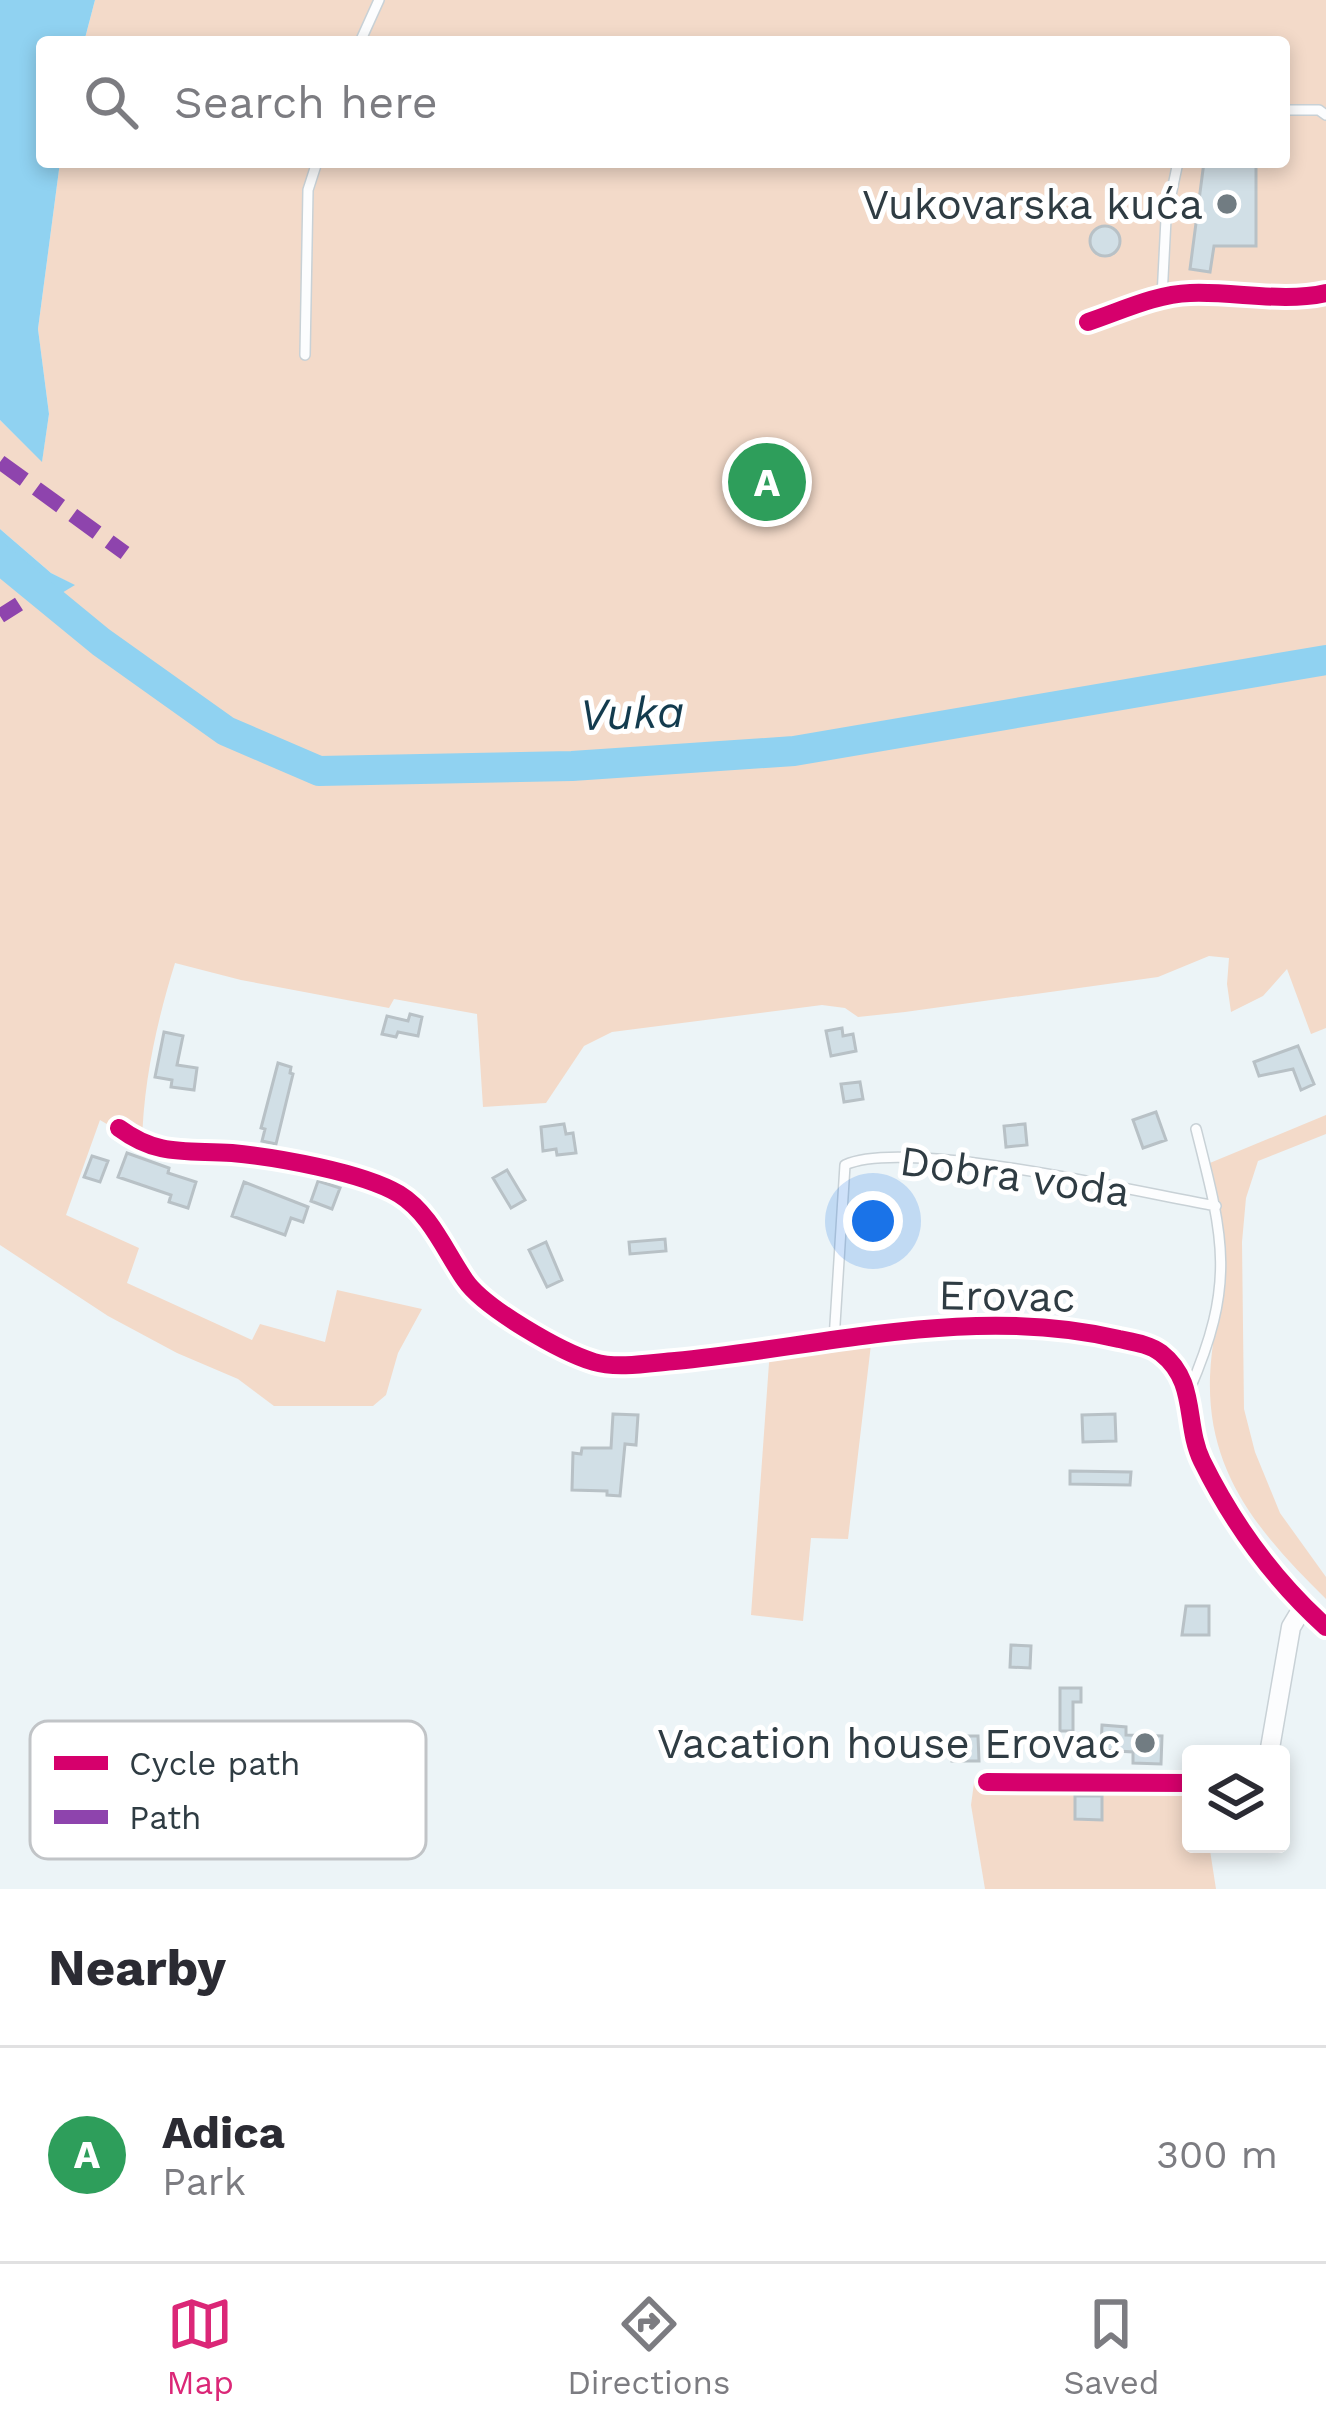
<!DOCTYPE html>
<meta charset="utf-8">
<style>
body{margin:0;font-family:"Work Sans",sans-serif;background:#f2f2f3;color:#2b2b33}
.controls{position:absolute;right:36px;bottom:36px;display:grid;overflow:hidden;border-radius:12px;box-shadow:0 6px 18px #0003}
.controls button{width:108px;height:108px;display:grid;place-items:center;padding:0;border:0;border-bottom:3px solid #e1e1e2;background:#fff;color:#2b2b33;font:60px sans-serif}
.you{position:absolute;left:873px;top:1221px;width:42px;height:42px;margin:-30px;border:9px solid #fff;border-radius:50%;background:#1a73e8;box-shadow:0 0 0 18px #1a73e833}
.badge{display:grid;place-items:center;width:78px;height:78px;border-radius:50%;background:#db2777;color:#fff;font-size:39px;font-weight:700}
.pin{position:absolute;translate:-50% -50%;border:6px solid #fff;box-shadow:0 3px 12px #0006}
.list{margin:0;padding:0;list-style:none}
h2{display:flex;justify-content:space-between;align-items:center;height:156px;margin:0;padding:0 48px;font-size:51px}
h2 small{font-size:39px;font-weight:400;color:#7c7c81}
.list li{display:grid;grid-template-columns:78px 1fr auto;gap:36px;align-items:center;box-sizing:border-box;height:216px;padding:0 48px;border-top:3px solid #e1e1e2}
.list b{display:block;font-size:45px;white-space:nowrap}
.list p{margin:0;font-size:39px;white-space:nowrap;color:#7c7c81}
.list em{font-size:39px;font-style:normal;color:#7c7c81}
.icon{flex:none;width:66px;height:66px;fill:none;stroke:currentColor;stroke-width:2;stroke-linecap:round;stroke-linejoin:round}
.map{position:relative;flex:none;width:1326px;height:1889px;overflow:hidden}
.search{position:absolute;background:#fff;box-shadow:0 6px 18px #0003;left:36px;right:36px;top:36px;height:132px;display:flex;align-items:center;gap:30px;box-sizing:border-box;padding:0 42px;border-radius:12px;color:#7c7c81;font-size:45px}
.sheet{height:372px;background:#fff}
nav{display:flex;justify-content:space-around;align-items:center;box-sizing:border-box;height:168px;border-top:3px solid #e1e1e2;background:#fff;font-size:33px;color:#7c7c81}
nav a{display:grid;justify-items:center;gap:6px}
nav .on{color:#db2777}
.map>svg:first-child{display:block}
</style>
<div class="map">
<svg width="1326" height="1889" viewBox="0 0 1326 1889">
<rect width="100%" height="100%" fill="#ecf4f7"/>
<!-- green -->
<path fill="#f3dac9" d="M95 0H1326V1028L1311 1034 1287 969 1263 996 1231 1012 1227 984 1229 958 1209 956 1158 977 905 1012 858 1017 845 1008 822 1005 612 1032 584 1046 546 1103 483 1107 477 1014 394 999 389 1008 241 980 175 963C157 1021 143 1083 142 1145L100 1120 66 1215 139 1248 127 1283 252 1340 260 1324 325 1342 337 1290 422 1309 398 1353 386 1395 373 1406H274L238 1379 177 1353 108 1316 0 1245V574L56 595 74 585 51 573 0 529V420L42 461 49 414 38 329 60 162H1284V42H84Z
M1326 1115V1134L1258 1161 1246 1198 1242 1242 1244 1409 1255 1452 1280 1513 1326 1577V1599C1261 1535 1207 1474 1210 1377 1211 1343 1220 1309 1221 1275 1222 1240 1210 1200 1205 1165Z
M872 1336 848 1539 811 1538 803 1621 751 1615 770 1349Z
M987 1782 1191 1783V1844H1209L1216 1889H985L971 1805 974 1783Z"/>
<!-- water -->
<path fill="#90d2f1" d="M0 0H95L84 42H42V162H60L38 329 49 414 42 462 0 420Z
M0 529 51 573 75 585 37 608 0 576Z"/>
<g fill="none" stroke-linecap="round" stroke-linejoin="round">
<!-- river -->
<path stroke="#90d2f1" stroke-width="30" d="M0 559 101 642 226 731 319 771 572 766 794 751 1326 660"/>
</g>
<!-- building -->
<path fill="#d1dfe6" stroke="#b8c1c6" stroke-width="3" d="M1204 162H1256V246H1214L1210 272 1190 269Z
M1090 241a15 15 0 1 1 30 0a15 15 0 1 1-30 0Z
M410 1014 422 1017 418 1036 398 1032 396 1037 382 1034 387 1016 408 1021Z
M842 1028 843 1036 853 1034 856 1051 831 1056 826 1031Z
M164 1032 183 1036 177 1065 197 1068 194 1090 171 1087 172 1080 155 1077Z
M1298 1046 1314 1084 1301 1090 1293 1069 1259 1076 1254 1062Z
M278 1063 291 1067 290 1073 293 1074 276 1144 262 1141 265 1129 261 1128Z
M860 1082 863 1099 844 1102 841 1084Z
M1156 1112 1166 1140 1143 1148 1133 1120Z
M564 1124 566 1134 573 1133 576 1153 557 1155 556 1149 543 1151 541 1127Z
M1025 1124 1027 1145 1006 1147 1004 1126Z
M127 1153 169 1168 168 1173 196 1182 188 1208 169 1202 171 1195 118 1177Z
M92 1156 108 1161 100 1182 84 1177Z
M507 1170 525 1200 511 1208 493 1178Z
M318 1181 340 1188 332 1209 311 1201Z
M244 1182 308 1207 303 1222 291 1218 285 1235 232 1216Z
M665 1239 666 1251 630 1254 629 1242Z
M546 1242 562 1280 547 1287 529 1250Z
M613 1414 638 1415 636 1445 625 1444 620 1496 607 1495V1491L572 1490 573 1453 581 1454 582 1448H611Z
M1115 1414 1116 1441 1083 1442 1082 1415Z
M1070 1471 1131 1472 1130 1485 1070 1484Z
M1186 1606H1209V1635H1182Z
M1011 1645 1031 1646 1030 1668 1010 1667Z
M1060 1688H1081V1702H1073V1731H1060Z
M1102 1725 1126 1727V1735L1162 1736 1161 1764 1133 1763V1752L1101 1750Z
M952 1736H978L979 1761H952Z
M1075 1796H1102V1820L1075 1819Z"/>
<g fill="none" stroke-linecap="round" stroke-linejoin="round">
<defs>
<path id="lane" d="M360 42 379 0
M1284 110H1319L1326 115
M1162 297 1166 219 1178 162
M305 355 308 190 317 162
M834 1340 845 1165C905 1137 1141 1193 1216 1206
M1189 1391C1236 1283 1224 1239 1196 1129"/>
<path id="street" d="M1088 322C1121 311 1156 294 1190 293 1235 291 1283 303 1326 293
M119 1128C158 1157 186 1150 232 1153 275 1157 362 1172 399 1194 430 1213 445 1251 465 1280 484 1308 561 1352 594 1362 617 1369 651 1363 675 1361 821 1347 973 1304 1119 1339 1133 1342 1149 1344 1161 1353 1198 1382 1184 1424 1202 1461 1233 1524 1274 1580 1326 1627
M1269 1754 1291 1627 1303 1607
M987 1782 1191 1783"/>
</defs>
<!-- lane casing -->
<use href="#lane" stroke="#c8d1d6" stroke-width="12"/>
<!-- street casing -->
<use href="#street" stroke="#c8d1d6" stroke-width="21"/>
<!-- lane -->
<use href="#lane" stroke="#fcfdfe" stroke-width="9"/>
<!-- street -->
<use href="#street" stroke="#fcfdfe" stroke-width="18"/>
<!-- quiet -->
<path stroke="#8e44ad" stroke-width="15" stroke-dasharray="30 15" stroke-linecap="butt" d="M0 462 125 553
M0 616 19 604"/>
<defs>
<path id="cycleway" d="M1088 322C1121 311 1156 294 1190 293 1235 291 1283 303 1326 293
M119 1128C158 1157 186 1150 232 1153 275 1157 362 1172 399 1194 430 1213 445 1251 465 1280 484 1308 561 1352 594 1362 617 1369 651 1363 675 1361 821 1347 973 1304 1119 1339 1133 1342 1149 1344 1161 1353 1198 1382 1184 1424 1202 1461 1233 1524 1274 1580 1326 1627
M987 1782 1191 1783"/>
</defs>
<!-- cycleway casing -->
<use href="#cycleway" stroke="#fff" stroke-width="26"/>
<!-- cycleway -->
<use href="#cycleway" stroke="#d6006c" stroke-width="18"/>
</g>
<!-- markers -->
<g fill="#717c82" stroke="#fff" stroke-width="4.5">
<circle cx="1227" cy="204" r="12"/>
<circle cx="1145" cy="1743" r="12"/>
</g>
<g text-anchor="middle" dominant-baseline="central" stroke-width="10" stroke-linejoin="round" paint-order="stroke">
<!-- poi labels -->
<g font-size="42" fill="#2f3c43" stroke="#fff" text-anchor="end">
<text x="1203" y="204">Vukovarska kuća</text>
<text x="1121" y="1743">Vacation house Erovac</text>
</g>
<!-- street labels -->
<g font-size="42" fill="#2f3c43" stroke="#fff">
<text transform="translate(1015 1176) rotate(8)">Dobra voda</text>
<text transform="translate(1007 1296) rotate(1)">Erovac</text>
</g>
<!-- water labels -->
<g font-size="45" font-style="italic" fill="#133b4e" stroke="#fff">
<text transform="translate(632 713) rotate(-2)">Vuka</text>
</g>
</g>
<!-- legend -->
<rect x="30" y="1721" width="396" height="138" rx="18" fill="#fff" stroke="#c1c4c7" stroke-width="3"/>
<rect x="54" y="1756" width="54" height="14" fill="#d6006c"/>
<rect x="54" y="1810" width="54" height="14" fill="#8e44ad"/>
<g font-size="33" fill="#2f3c43">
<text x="129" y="1775">Cycle path</text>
<text x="129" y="1829">Path</text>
</g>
</svg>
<div class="controls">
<button><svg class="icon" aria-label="layers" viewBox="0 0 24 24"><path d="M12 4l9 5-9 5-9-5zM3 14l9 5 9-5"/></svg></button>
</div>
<div class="you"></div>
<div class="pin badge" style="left:767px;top:482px;background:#2e9e5b">A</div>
<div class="search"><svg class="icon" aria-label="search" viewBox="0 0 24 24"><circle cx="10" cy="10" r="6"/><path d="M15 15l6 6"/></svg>Search here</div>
</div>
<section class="sheet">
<h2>Nearby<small></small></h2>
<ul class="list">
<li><span class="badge" style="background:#2e9e5b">A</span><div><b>Adica</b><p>Park</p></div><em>300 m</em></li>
</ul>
</section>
<nav>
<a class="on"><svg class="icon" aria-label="map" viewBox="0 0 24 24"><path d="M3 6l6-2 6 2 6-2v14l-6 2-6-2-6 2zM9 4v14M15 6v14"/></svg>Map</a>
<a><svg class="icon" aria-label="directions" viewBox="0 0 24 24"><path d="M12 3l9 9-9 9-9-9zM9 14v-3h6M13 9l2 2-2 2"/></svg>Directions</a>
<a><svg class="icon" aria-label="saved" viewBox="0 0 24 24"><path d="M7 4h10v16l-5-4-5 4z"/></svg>Saved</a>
</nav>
